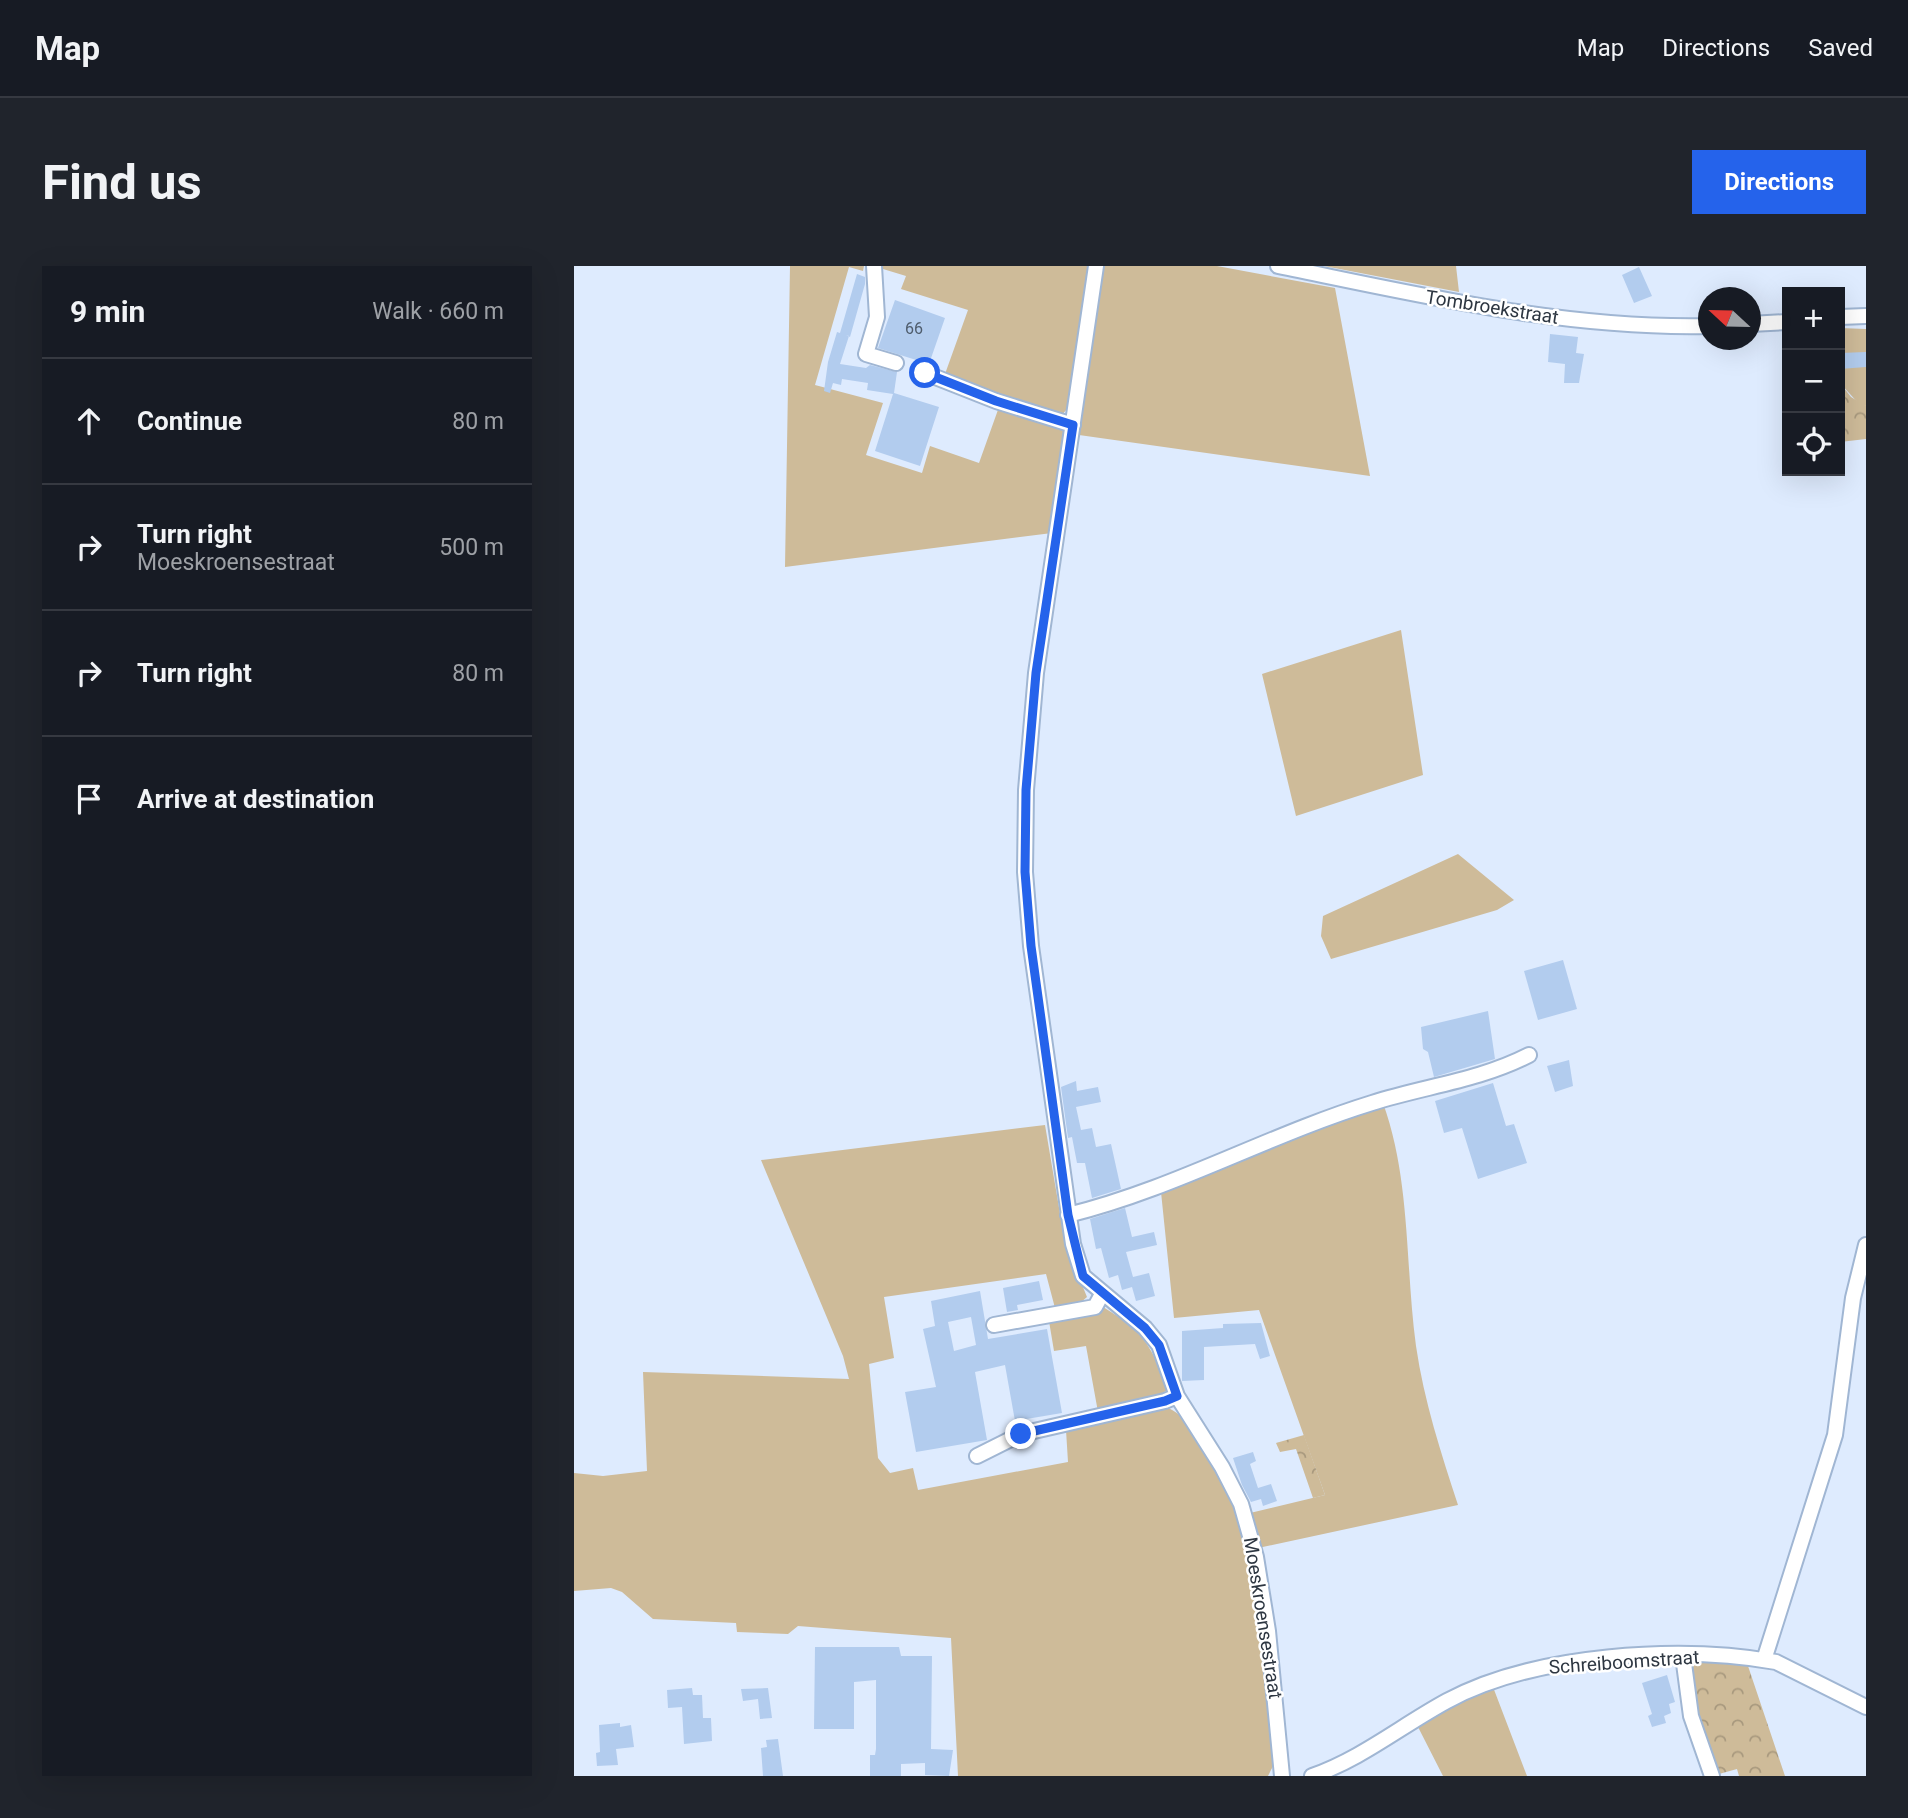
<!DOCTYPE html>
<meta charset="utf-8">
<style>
body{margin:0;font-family:Roboto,sans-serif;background:#20242c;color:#f1f3f6}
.controls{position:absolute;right:21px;top:21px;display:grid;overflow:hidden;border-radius:0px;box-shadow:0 7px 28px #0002}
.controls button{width:63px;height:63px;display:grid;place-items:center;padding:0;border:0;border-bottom:2px solid #363941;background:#171b24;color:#f1f3f6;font:35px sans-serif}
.compass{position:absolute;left:1124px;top:21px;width:63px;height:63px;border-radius:50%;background:#171b24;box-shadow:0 7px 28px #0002;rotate:292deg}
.stop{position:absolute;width:21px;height:21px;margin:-16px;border:5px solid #2563eb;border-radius:50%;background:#fff}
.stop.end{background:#2563eb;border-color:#fff;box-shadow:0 2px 7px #0008}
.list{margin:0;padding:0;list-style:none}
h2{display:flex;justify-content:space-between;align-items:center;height:91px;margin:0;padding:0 28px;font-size:30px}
h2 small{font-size:23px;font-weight:400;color:#9ea1a6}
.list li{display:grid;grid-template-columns:46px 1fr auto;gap:21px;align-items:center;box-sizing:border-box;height:126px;padding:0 28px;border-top:2px solid #363941}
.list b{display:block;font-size:26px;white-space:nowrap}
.list p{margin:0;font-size:23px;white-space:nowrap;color:#9ea1a6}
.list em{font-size:23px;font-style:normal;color:#9ea1a6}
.icon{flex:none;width:38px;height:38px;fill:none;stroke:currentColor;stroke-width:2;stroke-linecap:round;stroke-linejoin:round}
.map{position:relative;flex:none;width:1292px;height:1510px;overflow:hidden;border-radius:0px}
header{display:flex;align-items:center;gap:42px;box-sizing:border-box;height:98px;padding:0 35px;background:#171b24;border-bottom:2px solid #363941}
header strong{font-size:33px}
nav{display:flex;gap:38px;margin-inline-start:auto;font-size:24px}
.intro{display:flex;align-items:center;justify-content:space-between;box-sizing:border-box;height:168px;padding:0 42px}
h1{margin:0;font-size:49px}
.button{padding:18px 32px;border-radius:0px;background:#2563eb;color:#fff;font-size:24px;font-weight:700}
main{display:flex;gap:42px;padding:0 42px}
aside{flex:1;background:#171b24;border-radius:0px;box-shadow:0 7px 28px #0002}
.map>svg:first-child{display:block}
</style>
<header>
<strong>Map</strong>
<nav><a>Map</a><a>Directions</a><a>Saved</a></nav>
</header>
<div class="intro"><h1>Find us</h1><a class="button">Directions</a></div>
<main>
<aside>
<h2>9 min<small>Walk · 660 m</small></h2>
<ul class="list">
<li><svg class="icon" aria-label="ahead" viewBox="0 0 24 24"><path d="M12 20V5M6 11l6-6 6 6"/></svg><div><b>Continue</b></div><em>80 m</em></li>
<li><svg class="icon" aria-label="right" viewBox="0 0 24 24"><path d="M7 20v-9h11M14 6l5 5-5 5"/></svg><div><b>Turn right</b><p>Moeskroensestraat</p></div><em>500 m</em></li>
<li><svg class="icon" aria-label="right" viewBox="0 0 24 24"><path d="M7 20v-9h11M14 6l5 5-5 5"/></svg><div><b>Turn right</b></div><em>80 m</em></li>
<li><svg class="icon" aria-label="arrive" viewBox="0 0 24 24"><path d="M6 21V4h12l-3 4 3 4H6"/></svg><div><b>Arrive at destination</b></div></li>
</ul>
</aside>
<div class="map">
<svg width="1292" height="1510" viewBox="0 0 1292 1510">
<defs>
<pattern id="forest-crowns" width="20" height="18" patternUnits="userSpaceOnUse" patternTransform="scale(1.75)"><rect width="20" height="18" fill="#cebb99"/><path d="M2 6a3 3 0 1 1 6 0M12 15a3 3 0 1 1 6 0" fill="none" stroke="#a8997e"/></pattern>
</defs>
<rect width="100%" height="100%" fill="#deebfe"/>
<!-- grass -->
<path fill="#cebb99" d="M216 0H290L289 5 275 1 241 119 309 137 292 189 348 207 356 180 405 197 425 141 490 164 478 267 211 301Z
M309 0H516L493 143 487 150 371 108 394 44 327 23 332 10 309 3Z
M530 0H643L761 22 796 210 505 169Z
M750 0H882L885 26Z
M1266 62 1292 63V140L1286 139 1266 117Z
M827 364 849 509 722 550 688 408Z
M884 588 940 634 923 644 757 693 747 670 749 650Z
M809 837C837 915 831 999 842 1080 850 1135 867 1187 884 1239L684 1282 676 1247 751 1229 685 1044 600 1052 587 926Z
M471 859 491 977 513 1031 506 1037 481 1042 472 1008 310 1031 320 1092 295 1098 304 1192 316 1207 339 1202 344 1224 494 1196 492 1164 591 1141C611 1147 622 1170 632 1188 643 1208 656 1228 665 1250 692 1316 695 1422 702 1494L694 1510H384L377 1372 224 1360 214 1368 163 1366 162 1357 79 1353 48 1326 37 1322 0 1325V1207L29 1210 73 1205 69 1106 275 1113 269 1090 187 894Z
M526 1039C570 1066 576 1076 594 1124L581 1131 524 1146 512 1080 480 1085 475 1055Z
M919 1421 953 1510H869L843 1459 885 1433Z"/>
<!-- forest -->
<path fill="url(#forest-crowns)" d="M1266 117 1277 131 1292 140V173L1266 176Z
M730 1169 751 1229 739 1232 722 1183 706 1186 702 1177Z
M1118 1393 1173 1397 1211 1510H1165L1163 1503 1145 1508 1118 1450 1115 1400Z"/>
<!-- building -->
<path fill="#b2ccee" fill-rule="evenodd" d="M1065 1 1078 30 1060 37 1048 9Z
M283 8 291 11V18L276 71 272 69 275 70 266 98 292 102 296 99 323 106 320 127 365 141 346 200 301 185 319 128 293 124 294 117 268 113 267 119 259 117 256 127 250 125 254 96 263 66 266 67Z
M321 34 371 52 355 98 304 82Z
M976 68 1004 71 1002 87 1010 88 1005 117H990L991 98 974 96Z
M1292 86V101L1266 103V87Z
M989 694 1003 743 964 754 950 705Z
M914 745 921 793 860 811 854 786 849 783 847 761Z
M995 794 999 820 981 826 973 800Z
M502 815 503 825 524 821 527 836 502 841 507 864 518 862 522 881 537 878 547 923 518 932 511 897H503L498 871 494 872 487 821Z
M919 817 932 860 940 858 953 897 904 913 888 862 870 867 861 835Z
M551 942 558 971 580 966 583 979 552 986 559 1011 575 1007 581 1030 562 1035 558 1021 548 1024 544 1009 535 1012 527 982 522 983 516 953Z
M465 1015 469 1034 443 1039 444 1044 433 1046 429 1022Z
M406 1025 414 1073 473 1063 488 1147 441 1155 431 1099 401 1106 413 1174 342 1186 331 1126 362 1121 349 1063 361 1060 357 1035ZM397 1051 402 1079 380 1085 374 1056Z
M687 1057 696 1090 686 1093 681 1078 630 1081V1114L608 1115V1065L649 1062V1058Z
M679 1186 682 1195 676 1198 684 1222 697 1218 703 1235 689 1240 687 1233 677 1236 668 1219 659 1192Z
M241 1381H325L327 1390H358L357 1483 379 1484 375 1510 351 1509V1497L327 1498V1510H296V1489H301L302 1483V1414L280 1416V1463H240Z
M1093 1409 1101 1436 1095 1438 1097 1447 1090 1450 1092 1457 1078 1461 1074 1450 1078 1448 1068 1417Z
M118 1422 119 1429H128L129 1452H137L138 1475 110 1478 108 1441 94 1442 93 1424Z
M194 1422 198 1452 186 1453 184 1433 169 1435 167 1423Z
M46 1457V1461L57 1459 60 1481 42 1483 44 1499 23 1500 22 1487 26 1486 25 1459Z
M204 1473 209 1510H189L187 1482 193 1481 192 1474Z"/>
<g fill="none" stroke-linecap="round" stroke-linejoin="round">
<defs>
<path id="minor" d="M300 0 303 51 292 88 322 97
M522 0 462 407 452 524 451 606 457 680 499 978 509 1010 571 1062 585 1079 603 1130 648 1201 667 1238 682 1291 694 1365 708 1510
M704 0C847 29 988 63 1134 60
M1266 51 1292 50
M1176 58 1213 56
M351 107 422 135 499 159
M494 949C600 923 694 869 798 837 851 820 904 815 955 789
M420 1059 521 1041 528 1028
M403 1190 447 1168 591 1135 603 1130
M1109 1390 1117 1450 1138 1510
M1190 1394 1261 1169 1279 1032 1292 979
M738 1510C787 1493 827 1460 873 1435 960 1388 1105 1379 1202 1396L1292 1441"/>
</defs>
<!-- minor casing -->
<use href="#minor" stroke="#a0b6d3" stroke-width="18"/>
<!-- minor -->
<use href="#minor" stroke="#fff" stroke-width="14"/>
</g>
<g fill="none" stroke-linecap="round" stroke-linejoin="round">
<!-- route -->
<path stroke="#2563eb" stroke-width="9" d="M351 107 422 135 499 159 462 407 452 524 451 606 457 680 494 949 509 1010 571 1062 585 1079 603 1130 591 1135 447 1168"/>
</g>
<g text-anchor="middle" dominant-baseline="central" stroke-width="5" stroke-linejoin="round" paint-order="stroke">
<!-- number labels -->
<g font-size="16" fill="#4e5c6c">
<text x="340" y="62">66</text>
</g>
<!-- street labels -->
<g font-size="19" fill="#2d3641" stroke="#fff">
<text transform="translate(918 41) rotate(9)">Tombroekstraat</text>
<text transform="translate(689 1352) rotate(81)">Moeskroensestraat</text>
<text transform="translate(1050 1396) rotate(-4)">Schreiboomstraat</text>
</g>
</g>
</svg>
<div class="controls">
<button>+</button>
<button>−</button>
<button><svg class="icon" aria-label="locate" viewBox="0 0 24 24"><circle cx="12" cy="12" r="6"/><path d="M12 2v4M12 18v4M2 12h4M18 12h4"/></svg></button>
</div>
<svg class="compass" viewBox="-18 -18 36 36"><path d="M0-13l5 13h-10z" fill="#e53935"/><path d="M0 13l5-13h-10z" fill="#9ea1a6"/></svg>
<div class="stop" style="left:351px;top:107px"></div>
<div class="stop end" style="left:447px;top:1168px"></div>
</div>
</main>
